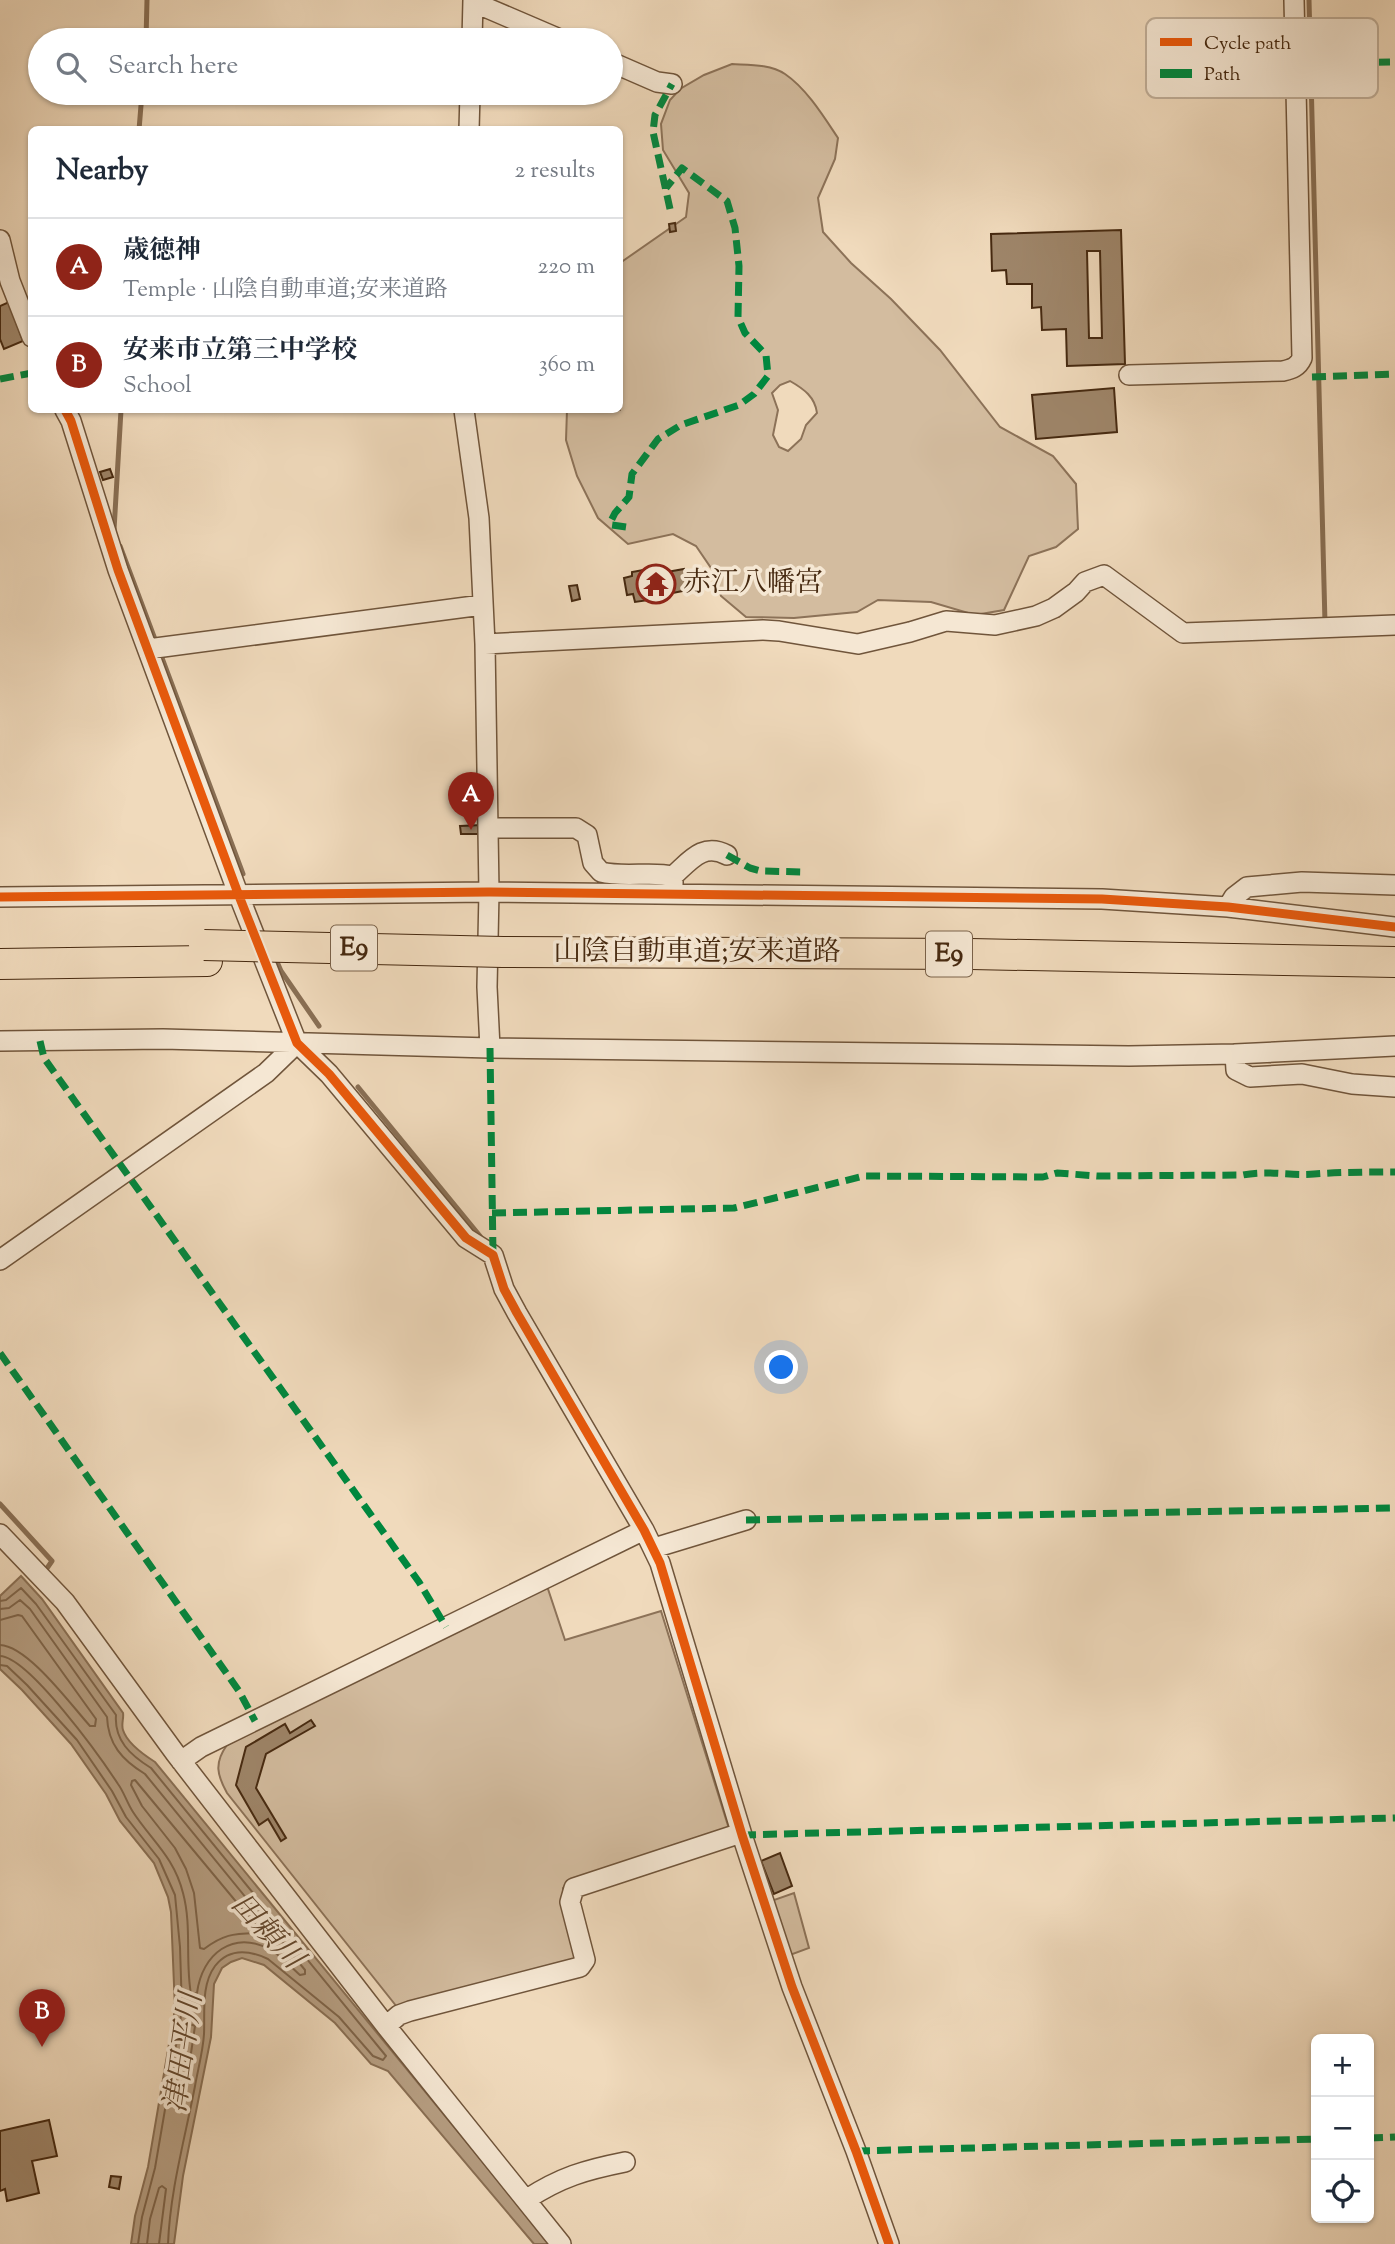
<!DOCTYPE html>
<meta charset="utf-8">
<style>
body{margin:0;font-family:"Sorts Mill Goudy","Noto Serif JP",serif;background:#f6f6f7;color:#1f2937}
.controls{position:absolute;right:21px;bottom:21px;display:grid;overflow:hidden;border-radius:10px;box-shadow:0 2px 5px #0004}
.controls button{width:63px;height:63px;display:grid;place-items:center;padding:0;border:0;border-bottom:2px solid #e0e1e3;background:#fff;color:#1f2937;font:35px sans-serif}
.you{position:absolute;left:782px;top:1368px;width:24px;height:24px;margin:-18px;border:5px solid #fff;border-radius:50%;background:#1a73e8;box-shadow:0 0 0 10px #1a73e833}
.badge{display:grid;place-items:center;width:46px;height:46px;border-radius:50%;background:#8f2418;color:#fff;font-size:23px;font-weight:700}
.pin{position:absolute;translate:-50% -58px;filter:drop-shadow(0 2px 4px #0008)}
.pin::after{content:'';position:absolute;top:37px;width:24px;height:21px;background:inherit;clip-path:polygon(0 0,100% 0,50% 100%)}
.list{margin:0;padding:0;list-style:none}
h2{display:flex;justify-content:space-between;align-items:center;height:91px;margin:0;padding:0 28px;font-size:30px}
h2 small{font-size:23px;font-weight:400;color:#747a83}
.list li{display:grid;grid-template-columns:46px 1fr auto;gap:21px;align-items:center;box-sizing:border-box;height:98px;padding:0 28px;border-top:2px solid #e0e1e3}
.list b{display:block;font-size:26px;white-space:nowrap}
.list p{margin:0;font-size:23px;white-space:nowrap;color:#747a83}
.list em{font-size:23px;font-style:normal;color:#747a83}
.icon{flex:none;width:38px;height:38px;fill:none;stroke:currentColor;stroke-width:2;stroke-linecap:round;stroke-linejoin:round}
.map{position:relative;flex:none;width:1395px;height:2244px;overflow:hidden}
.search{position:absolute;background:#fff;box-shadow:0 2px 5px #0004;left:28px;top:28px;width:595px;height:77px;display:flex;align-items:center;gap:18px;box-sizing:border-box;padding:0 24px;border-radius:38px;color:#747a83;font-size:26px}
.panel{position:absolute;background:#fff;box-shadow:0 2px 5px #0004;left:28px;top:126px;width:595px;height:287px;border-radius:10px}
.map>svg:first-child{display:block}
</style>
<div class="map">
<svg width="1395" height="2244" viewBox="0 0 1395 2244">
<rect width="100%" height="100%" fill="#f0dabc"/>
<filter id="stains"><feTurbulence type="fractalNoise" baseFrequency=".00286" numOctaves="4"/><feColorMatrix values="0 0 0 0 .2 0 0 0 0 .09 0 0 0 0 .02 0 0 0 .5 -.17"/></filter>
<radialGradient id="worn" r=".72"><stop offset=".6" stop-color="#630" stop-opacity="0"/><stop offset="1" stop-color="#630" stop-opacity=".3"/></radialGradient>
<!-- green -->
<path fill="#d3bc9f" stroke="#8c7258" stroke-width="2" fill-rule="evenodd" d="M732 64C749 65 770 64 785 74 807 89 824 117 838 138L835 159 818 198 823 232 851 263 891 299 940 350 1000 427 1053 456 1076 484 1078 529 1056 547 1029 556 1004 610 975 615 931 602 878 600 857 612 794 618 746 617 721 596 713 571 696 546 673 534 628 544 598 518 577 476 566 440 567 410H620V263L686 217 689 193 663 150 661 124 670 100 680 89 704 75ZM790 381C804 389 815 397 817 413L806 425 801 439 788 451 779 447 773 435 778 410 772 393 780 385Z
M547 1586 565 1640 661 1611 730 1832 567 1883 563 1888V1898L580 1954 573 1964 397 2007 227 1793C217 1775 214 1763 227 1745Z
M794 1893 809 1948 790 1955 771 1901Z"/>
<!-- water -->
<path fill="#b69e82" stroke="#896f54" stroke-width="2" d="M21 1576 42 1599 123 1713C124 1718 121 1724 123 1730 127 1743 144 1755 155 1762L550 2244H534L388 2071 371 2064 335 2023 264 1965 242 1958 231 1962 222 1968 214 1984 211 2037 183 2176 174 2244H131L135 2216 148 2167 175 2009 171 1912 168 1897 154 1863 120 1821 106 1794 71 1744 22 1690 0 1669V1596Z"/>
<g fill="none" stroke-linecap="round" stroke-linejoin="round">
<!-- shore -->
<path stroke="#7e6449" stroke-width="2" d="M0 1601 6 1600 21 1588 36 1604 116 1715C114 1740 130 1755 151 1768L386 2056 383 2060 373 2056 339 2017 268 1959C249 1950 229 1948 215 1966 201 1985 205 2012 204 2034 203 2051 198 2069 195 2086 185 2138 170 2191 168 2244
M0 1609 9 1608 20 1600 30 1609 107 1717C108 1744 122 1760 145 1774L305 1970V1974L300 1975C291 1967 281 1956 271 1950 233 1929 202 1954 197 1993L191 1994C185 1961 192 1926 183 1893 174 1857 152 1841 133 1812 127 1803 124 1792 118 1784 101 1758 29 1657 0 1656
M0 1620 18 1615 22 1616 96 1719 95 1726H90C71 1705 28 1646 0 1645
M0 1665 7 1666 27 1685 77 1740 112 1791 126 1817 159 1859 175 1895 180 1947 182 2010 155 2168 142 2217 138 2244
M135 1780 258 1928 257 1933C233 1934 224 1934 204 1949L200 1948 194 1893 186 1869 175 1848 142 1806 131 1785 132 1781Z
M190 2024 195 2026 190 2060 187 2063 184 2059Z
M147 2244 150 2219 159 2188 162 2186 166 2189 159 2244"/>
<!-- stream -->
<path stroke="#896f54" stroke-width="5" d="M1309 0 1325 623
M146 40 147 0
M139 130 142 93
M114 530 121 410
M120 546 243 874
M274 955 281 971 319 1026
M358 1087 480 1236
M0 1504 52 1561 43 1574"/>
</g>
<!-- building -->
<path fill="#9e8569" stroke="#462910" stroke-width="2" fill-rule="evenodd" d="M675 223 676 231 670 232 669 224Z
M1121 230 1125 364 1067 366 1066 329 1042 330 1041 307 1032 308V284H1007L1006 270 992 271 991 234ZM1087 251H1100L1102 338H1089Z
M9 302 23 341 4 349 0 339V306Z
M1114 388 1117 432 1036 439 1032 395Z
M110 469 113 477 103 480 100 472Z
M649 569 651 581 662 579 661 573 684 569 688 590 662 595 660 588 654 589 656 599 635 602 633 594 627 595 624 578 632 576V572Z
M577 585 580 599 572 601 569 586Z
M482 825V834H461L460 826Z
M311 1720 315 1726 266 1754 256 1788 286 1838 281 1841 268 1819 259 1825 236 1785 246 1747 285 1724 290 1733Z
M780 1853 792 1886 774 1894 761 1861Z
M49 2120 57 2156 32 2161 39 2193 7 2201 5 2189 0 2191V2131Z
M111 2176 121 2177 119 2189 109 2187Z"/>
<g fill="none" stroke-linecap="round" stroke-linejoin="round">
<defs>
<path id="minor" d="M473 2 562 40
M472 40 473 0
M611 62 657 82 672 84
M469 130 470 93
M0 240 10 281 32 337
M1129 375 1283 371C1292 369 1298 367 1302 358L1294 0
M65 410 71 421 118 570 239 896 297 1043 329 1074 466 1238 493 1255 504 1289 517 1313 644 1530 660 1563 742 1835 792 1987 856 2151 889 2244
M464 410 479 518 485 644 489 892 487 987 490 1048
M485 644 763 630 779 631 858 644 910 632 946 621 995 625 1036 616 1054 608 1076 592 1085 582 1104 575 1183 633 1395 625
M148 649 482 605
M488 828H576L587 835 593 863 601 872C625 878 650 871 673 876V894
M673 876C690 861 703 842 727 855
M0 897 489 892 1102 899 1228 907 1395 927
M1228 907 1234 897 1247 887 1302 882 1395 885
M0 1041 163 1039 490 1048 1129 1056 1235 1054 1395 1046
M1235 1054 1236 1070 1250 1077 1302 1074 1352 1084 1395 1087
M0 1260 266 1073 297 1043
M0 1534 65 1602 175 1753 386 2026 561 2244
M654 1548 746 1520
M181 1761 201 1747 644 1530
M386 2026 399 2015 410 2011 580 1967 585 1960 570 1902 574 1888 741 1833
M527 2199C561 2177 585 2170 625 2162"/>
<path id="highway" d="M503 952 971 954 1395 962
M0 964 207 961"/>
</defs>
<!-- minor casing -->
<use href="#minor" stroke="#70553b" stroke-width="22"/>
<!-- highway casing -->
<use href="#highway" stroke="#462910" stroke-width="32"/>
<!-- minor -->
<use href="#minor" stroke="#f5e7d3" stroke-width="19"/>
<!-- highway -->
<use href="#highway" stroke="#f0dabc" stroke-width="30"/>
<defs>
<path id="highway-bridge" d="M204 945 503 952"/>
</defs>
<!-- highway-bridge casing -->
<use href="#highway-bridge" stroke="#462910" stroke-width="32" stroke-linecap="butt"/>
<!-- highway-bridge -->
<use href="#highway-bridge" stroke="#f0dabc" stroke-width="30"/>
<!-- quiet -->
<path stroke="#00873e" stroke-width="7" stroke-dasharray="14 7" stroke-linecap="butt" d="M1313 63 1395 62
M670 209 653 132 655 115 672 84
M1312 377 1395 374
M0 379 32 373
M626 527 612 525 610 523 615 513 629 497 632 474 658 439 681 425 739 405 754 394 768 376 766 355 745 333 738 317 739 266 735 228 727 201 682 168 666 188
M727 855 750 868 761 871 805 872
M40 1041 44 1058 419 1582 446 1627
M490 1048 493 1255
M492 1213 734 1208 864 1176 1043 1177 1057 1173 1097 1176 1243 1175C1267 1170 1290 1176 1314 1174 1341 1172 1368 1172 1395 1172
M0 1353 239 1691 255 1721
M746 1520 1395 1508
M742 1835 1395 1818
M1369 2138 1395 2137
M856 2151 1316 2139"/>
<defs>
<path id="cycleway" d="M65 410 71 421 118 570 239 896 297 1043 329 1074 466 1238 493 1255 504 1289 517 1313 644 1530 660 1563 742 1835 792 1987 856 2151 889 2244
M0 897 489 892 1102 899 1228 907 1395 927"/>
</defs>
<!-- cycleway casing -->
<use href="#cycleway" stroke="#f5e7d3" stroke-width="13"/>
<!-- cycleway -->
<use href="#cycleway" stroke="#e8590c" stroke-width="9"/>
</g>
<!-- icons -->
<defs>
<symbol id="temple-ring" viewBox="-11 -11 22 22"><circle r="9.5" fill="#f5e7d3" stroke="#8f2418" stroke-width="1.5"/><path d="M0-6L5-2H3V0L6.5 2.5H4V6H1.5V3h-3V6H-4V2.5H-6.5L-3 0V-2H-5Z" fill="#8f2418"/></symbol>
</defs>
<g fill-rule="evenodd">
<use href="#temple-ring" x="634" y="562" width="44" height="44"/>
</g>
<g text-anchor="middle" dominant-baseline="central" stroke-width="7" stroke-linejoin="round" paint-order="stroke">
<!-- shield labels -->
<g fill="#f5e7d3" stroke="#7a624a" stroke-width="2">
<rect x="331" y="925.5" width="46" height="45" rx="5"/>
<rect x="926" y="931.5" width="46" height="45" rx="5"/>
</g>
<g font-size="26" font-weight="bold" fill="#462910">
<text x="354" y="948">E9</text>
<text x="949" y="954">E9</text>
</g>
<!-- poi labels -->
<g font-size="28" fill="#462910" stroke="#f5e7d3" text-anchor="start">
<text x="683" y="584">赤江八幡宮</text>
</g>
<!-- street labels -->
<g font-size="28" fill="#462910" stroke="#f5e7d3">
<text x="697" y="953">山陰自動車道;安来道路</text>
</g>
<!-- water labels -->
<g font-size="30" font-style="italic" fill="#62462c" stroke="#f5e7d3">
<text transform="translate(266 1932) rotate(47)">田頼川</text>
<text transform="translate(185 2053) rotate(-82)">津田平川</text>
</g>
</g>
<!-- legend -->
<rect x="1146" y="18" width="232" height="80" rx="10" fill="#f5e7d3" stroke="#c0ae98" stroke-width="2"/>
<rect x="1160" y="38" width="32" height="8" fill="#e8590c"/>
<rect x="1160" y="69" width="32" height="9" fill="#00873e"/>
<g font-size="19" fill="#462910">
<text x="1204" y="49">Cycle path</text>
<text x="1204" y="80">Path</text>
</g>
<rect width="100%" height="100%" filter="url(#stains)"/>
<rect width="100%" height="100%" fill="url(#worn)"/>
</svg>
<div class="controls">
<button>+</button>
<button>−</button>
<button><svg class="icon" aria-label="locate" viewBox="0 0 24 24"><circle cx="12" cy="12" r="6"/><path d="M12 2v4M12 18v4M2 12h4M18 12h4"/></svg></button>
</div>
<div class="you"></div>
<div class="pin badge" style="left:471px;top:830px">A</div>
<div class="pin badge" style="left:42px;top:2047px">B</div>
<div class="search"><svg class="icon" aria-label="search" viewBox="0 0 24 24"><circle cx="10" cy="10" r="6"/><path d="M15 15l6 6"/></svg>Search here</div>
<section class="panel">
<h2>Nearby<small>2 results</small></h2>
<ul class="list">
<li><span class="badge">A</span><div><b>歳徳神</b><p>Temple · 山陰自動車道;安来道路</p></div><em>220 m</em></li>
<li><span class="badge">B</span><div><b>安来市立第三中学校</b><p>School</p></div><em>360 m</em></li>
</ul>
</section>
</div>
